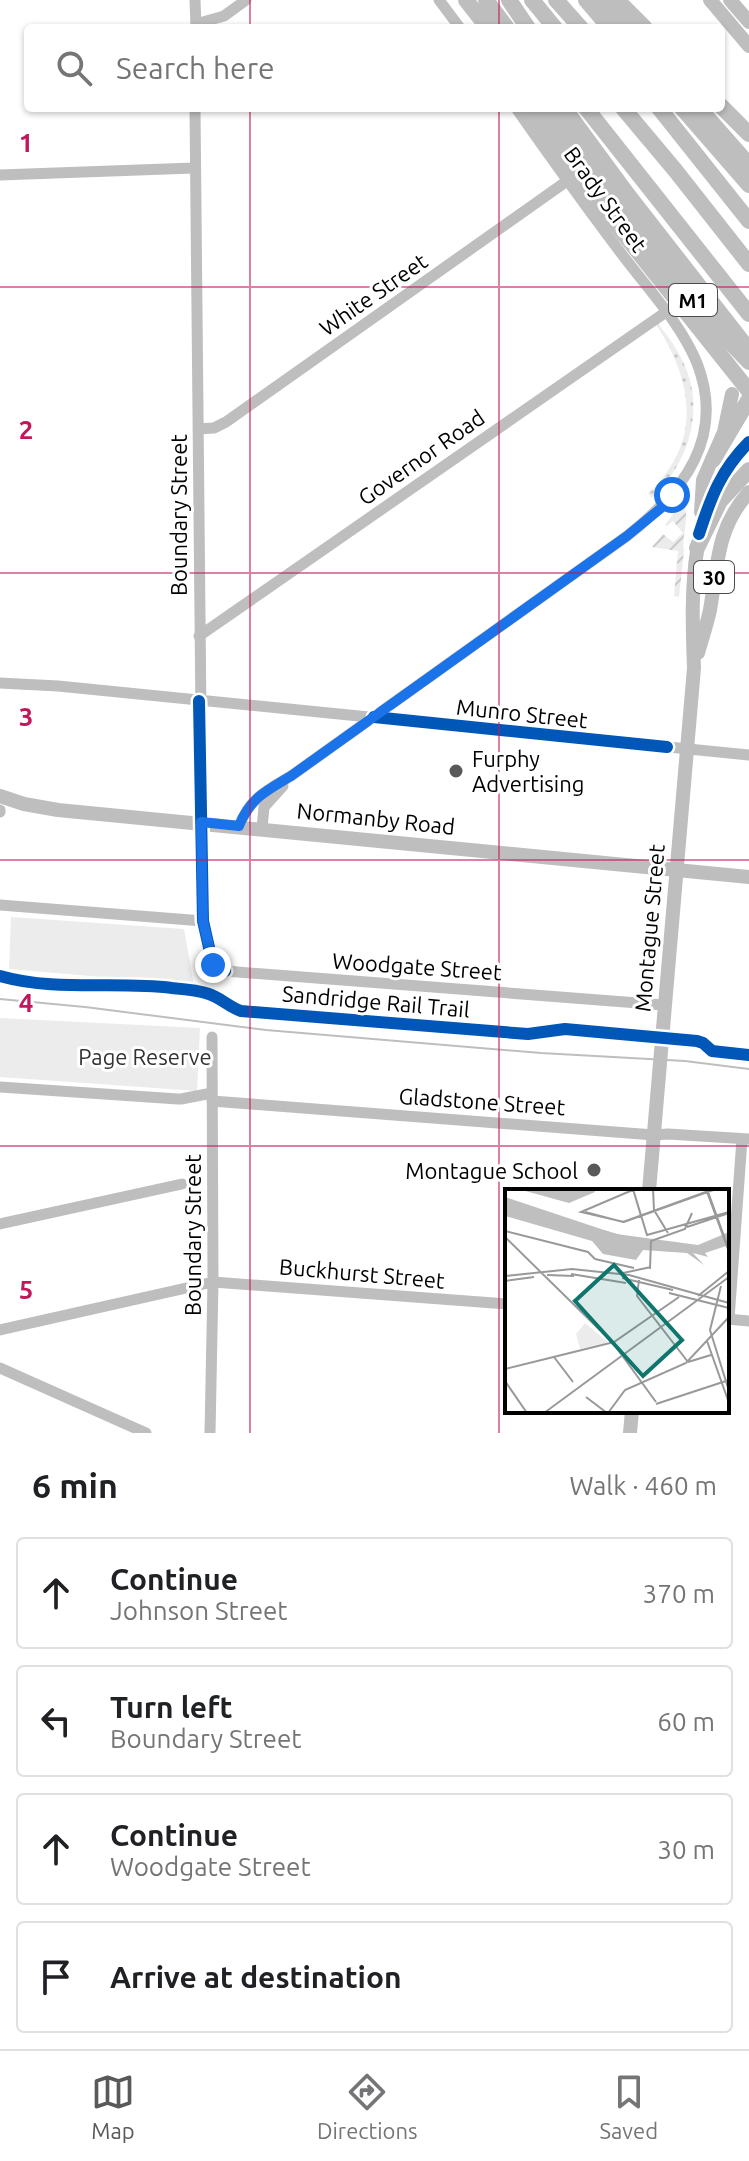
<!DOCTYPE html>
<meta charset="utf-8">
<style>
body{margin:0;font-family:Ubuntu,sans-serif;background:#f2f2f2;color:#202124}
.stop{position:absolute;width:24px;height:24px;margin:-18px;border:6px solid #1a73e8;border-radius:50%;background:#fff}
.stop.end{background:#1a73e8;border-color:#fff;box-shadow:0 2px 8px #0008}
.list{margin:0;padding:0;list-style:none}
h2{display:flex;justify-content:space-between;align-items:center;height:104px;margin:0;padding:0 32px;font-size:34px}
h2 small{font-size:26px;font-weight:400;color:#757577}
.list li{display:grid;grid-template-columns:52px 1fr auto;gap:24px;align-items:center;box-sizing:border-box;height:112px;margin:0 16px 16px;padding:0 16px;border:2px solid #e0e0e0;border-radius:8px}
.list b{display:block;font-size:30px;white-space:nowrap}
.list p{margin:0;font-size:26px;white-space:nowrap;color:#757577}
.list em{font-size:26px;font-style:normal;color:#757577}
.icon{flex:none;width:44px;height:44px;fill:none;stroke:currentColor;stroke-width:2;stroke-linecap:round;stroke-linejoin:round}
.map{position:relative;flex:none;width:749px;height:1433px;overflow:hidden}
.search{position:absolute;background:#fff;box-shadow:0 2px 6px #0004;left:24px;right:24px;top:24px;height:88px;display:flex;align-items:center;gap:20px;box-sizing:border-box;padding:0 28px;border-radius:8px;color:#757577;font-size:30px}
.sheet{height:616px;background:#fff}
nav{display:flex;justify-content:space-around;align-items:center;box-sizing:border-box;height:112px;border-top:2px solid #e0e0e0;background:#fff;font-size:22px;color:#757577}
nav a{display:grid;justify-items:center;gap:4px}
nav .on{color:#595959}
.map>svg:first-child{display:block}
</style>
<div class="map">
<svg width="749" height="1433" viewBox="0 0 749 1433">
<defs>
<pattern id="grass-dots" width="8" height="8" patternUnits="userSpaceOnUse" patternTransform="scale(2)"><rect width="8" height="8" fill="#ececec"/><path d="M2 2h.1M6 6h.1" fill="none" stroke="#c9c9c9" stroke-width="1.8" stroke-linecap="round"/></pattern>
<pattern id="garden-furrows" width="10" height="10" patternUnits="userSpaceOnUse" patternTransform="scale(2)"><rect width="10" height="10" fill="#ececec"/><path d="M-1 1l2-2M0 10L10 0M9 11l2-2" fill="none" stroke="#c9c9c9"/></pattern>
</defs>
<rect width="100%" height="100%" fill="#fff"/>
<!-- grass -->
<path fill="url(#grass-dots)" d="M657 322C665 333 675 345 681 358 707 406 690 462 652 498L648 493C659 485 665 475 672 464 701 419 683 364 655 323Z"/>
<!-- park -->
<path fill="#ececec" d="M11 917 184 929 194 985 9 969Z
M0 1018 200 1028 197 1091 0 1077Z"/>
<!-- garden -->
<path fill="url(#garden-furrows)" d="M681 503 684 505C690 521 681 535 684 551L679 597 674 596 678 551 652 547 663 534 673 542 683 533 673 521 667 526 665 525Z"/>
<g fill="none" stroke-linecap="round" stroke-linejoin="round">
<!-- minor -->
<path stroke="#bebebe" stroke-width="11" d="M195 0 196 27
M439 0 460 28
M196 24 224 16 246 0
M195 108 203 921 213 965 218 969 225 971 664 1005
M0 175 194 168
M198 429 214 428 226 422 567 181
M199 636 666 312
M0 683 58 686 749 755
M0 810V812
M239 826C250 798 266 791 291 776L627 536C683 492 726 438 697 363 681 324 649 290 624 257 587 208 551 158 516 108
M262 828 264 807 283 786
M0 905 203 921
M0 1087 178 1099
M181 1099 212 1093
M212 1101 654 1135 668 1134 749 1139
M0 1224 182 1184
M727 1319 749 1321
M729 1319 742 1139
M0 1330 213 1282 507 1304
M0 1368 146 1433
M210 1433 213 1282 212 1037"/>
<!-- major -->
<path stroke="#bebebe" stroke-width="14" d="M710 0 749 46
M730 0 749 22
M701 512 703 480 724 432 732 394
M698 653C702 639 707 624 710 610 718 564 716 529 749 492
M0 796 24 804 58 810 749 877
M649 1191 694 668C691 589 688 502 749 442
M630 1433 632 1411"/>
<!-- highway -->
<path stroke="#bebebe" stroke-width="16" d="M466 0 488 28
M486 0 507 28
M509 0 528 28
M532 0 555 28
M556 0 581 28
M586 0 610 28
M601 0 627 28
M617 0 645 28
M721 106 749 134
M532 108 592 194 749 391
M545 108C609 196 673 283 749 362
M564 108 628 195 749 350
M586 108 749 314
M623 108 675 170 749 264
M659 108 749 221
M682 108 749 185
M699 108 749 165
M713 460 749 399
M697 548 720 501 749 470"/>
<!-- tram -->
<path stroke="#bebebe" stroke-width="2" d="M0 999 85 1007 266 1030 541 1053 685 1061 749 1069"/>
<defs>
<path id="cycleway" d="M699 534C711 497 721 470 749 442
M199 701 203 921 213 965 218 969 225 971
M374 717 667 747
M0 976C56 992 115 981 172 988 184 989 198 990 209 994 221 998 229 1007 241 1011L528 1034 565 1029 697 1041 703 1043 712 1051 749 1055"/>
</defs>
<!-- cycleway casing -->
<use href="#cycleway" stroke="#fff" stroke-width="17"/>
<!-- cycleway -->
<use href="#cycleway" stroke="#0057b8" stroke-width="12"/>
</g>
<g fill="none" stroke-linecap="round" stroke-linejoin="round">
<!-- route -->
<path stroke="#1a73e8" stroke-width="10" d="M213 965 203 921 201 822 239 826C250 798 266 791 291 776L627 536 660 509 672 495"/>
</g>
<!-- grid -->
<path fill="none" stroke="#c2185b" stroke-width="2" stroke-opacity="0.55" d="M250 0V28M499 0V28M250 108V1433M499 108V1433M0 287H749M0 573H749M0 860H749M0 1146H749"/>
<!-- markers -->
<g fill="#595959" stroke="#fff" stroke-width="3">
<circle cx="456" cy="771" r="8"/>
<circle cx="594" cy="1170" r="8"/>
</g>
<g text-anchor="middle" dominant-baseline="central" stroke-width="6" stroke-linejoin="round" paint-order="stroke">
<!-- shield labels -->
<g fill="#fff" stroke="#4c4c4c" stroke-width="2">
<rect x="669" y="284" width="48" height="32" rx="6"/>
<rect x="694" y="561" width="40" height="32" rx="6"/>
</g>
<g font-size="20" font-weight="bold" fill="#000">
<text x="693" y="300">M1</text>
<text x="714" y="577">30</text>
</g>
<!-- street labels -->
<g font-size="22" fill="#000" stroke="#fff">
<text transform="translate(606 199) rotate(54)">Brady Street</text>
<text transform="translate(373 294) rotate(-35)">White Street</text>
<text transform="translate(421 457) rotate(-35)">Governor Road</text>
<text transform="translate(178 515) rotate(-90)">Boundary Street</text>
<text transform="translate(522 713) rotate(6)">Munro Street</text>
<text transform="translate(376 818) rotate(6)">Normanby Road</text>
<text transform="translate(649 928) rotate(-85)">Montague Street</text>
<text transform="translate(417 966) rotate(4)">Woodgate Street</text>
<text transform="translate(376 1001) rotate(5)">Sandridge Rail Trail</text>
<text transform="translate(482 1101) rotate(4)">Gladstone Street</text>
<text transform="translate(192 1235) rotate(-90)">Boundary Street</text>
<text transform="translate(362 1273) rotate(5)">Buckhurst Street</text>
</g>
<!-- poi labels -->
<g font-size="22" fill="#000" stroke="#fff" text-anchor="start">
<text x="472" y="758">Furphy<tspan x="472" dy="25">Advertising</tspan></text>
<text x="578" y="1170" text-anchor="end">Montague School</text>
</g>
<!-- park labels -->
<g font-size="22" fill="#333" stroke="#fff">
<text x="145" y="1056">Page Reserve</text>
</g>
</g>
<!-- overview -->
<g transform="translate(505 1189)">
<rect width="224" height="224" fill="#fff"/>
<path d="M80 134 103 153 75 160 71 145Z" fill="#ececec"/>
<path d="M13 0H89L90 3 64 14ZM0 8 111 45 193 56 224 43V56L200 64 203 68 188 64 199 76 182 64 138 61 131 71 98 65 87 52 0 27Z" fill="#bfbfbf"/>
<path fill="none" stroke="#bfbfbf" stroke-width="4" d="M0 16 141 55M39 28 75 39M119 52 144 58M148 56 190 61 224 51"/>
<path fill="none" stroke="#999" stroke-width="2" d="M128 0 136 27M128 0 142 46 224 23M130 0 76 23 119 33 211 0M148 0 149 21 163 44M201 0 224 63M202 0 224 61M80 23 118 33 209 0M182 38 224 24M0 42 83 63 90 70M0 48 108 154 151 213M90 70 129 79M145 80 146 52 180 40 187 24M118 84 146 78M66 85 121 94M42 86 69 87M0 87 67 80 124 86 224 114M117 89 168 101M134 91 132 107 183 173M0 92 29 88M216 97 205 141 224 202M164 104 224 119M193 107 224 82M202 152 224 214M49 168 68 193M183 173 206 166M0 180 109 153 174 108M0 192 22 224M81 208 102 224M151 215 224 191M39 224 224 88M103 224 120 201 181 174 224 128"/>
<path fill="#0f766e" fill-opacity="0.15" stroke="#0f766e" stroke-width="4" d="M109 76 177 151 138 187 70 112Z"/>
<rect width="224" height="224" fill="none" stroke="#000" stroke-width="4"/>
</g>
<g font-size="26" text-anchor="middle" font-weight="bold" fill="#c2185b" stroke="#fff" stroke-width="6" stroke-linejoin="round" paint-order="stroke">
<text x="26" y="152">1</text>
<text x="26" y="439">2</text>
<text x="26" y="726">3</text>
<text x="26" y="1012">4</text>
<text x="26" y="1299">5</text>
</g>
</svg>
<div class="stop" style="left:672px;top:495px"></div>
<div class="stop end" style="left:213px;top:965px"></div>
<div class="search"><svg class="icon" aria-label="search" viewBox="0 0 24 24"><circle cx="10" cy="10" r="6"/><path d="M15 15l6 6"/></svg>Search here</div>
</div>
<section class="sheet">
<h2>6 min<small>Walk · 460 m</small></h2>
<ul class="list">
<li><svg class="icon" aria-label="ahead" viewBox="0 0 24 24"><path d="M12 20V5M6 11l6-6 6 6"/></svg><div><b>Continue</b><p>Johnson Street</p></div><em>370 m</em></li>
<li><svg class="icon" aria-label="left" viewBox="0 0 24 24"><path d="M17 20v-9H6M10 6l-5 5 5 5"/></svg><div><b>Turn left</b><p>Boundary Street</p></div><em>60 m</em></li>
<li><svg class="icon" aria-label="ahead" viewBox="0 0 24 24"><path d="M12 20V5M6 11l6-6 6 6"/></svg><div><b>Continue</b><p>Woodgate Street</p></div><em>30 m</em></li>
<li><svg class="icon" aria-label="arrive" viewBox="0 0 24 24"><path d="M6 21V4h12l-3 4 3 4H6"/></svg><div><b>Arrive at destination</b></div></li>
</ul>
</section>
<nav>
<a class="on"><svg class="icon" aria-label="map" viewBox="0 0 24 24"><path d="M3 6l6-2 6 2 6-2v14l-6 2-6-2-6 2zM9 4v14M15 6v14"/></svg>Map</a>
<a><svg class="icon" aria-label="directions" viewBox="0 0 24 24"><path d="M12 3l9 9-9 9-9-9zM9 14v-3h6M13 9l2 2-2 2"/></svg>Directions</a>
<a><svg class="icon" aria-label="saved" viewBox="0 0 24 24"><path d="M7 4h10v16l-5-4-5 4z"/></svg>Saved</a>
</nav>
